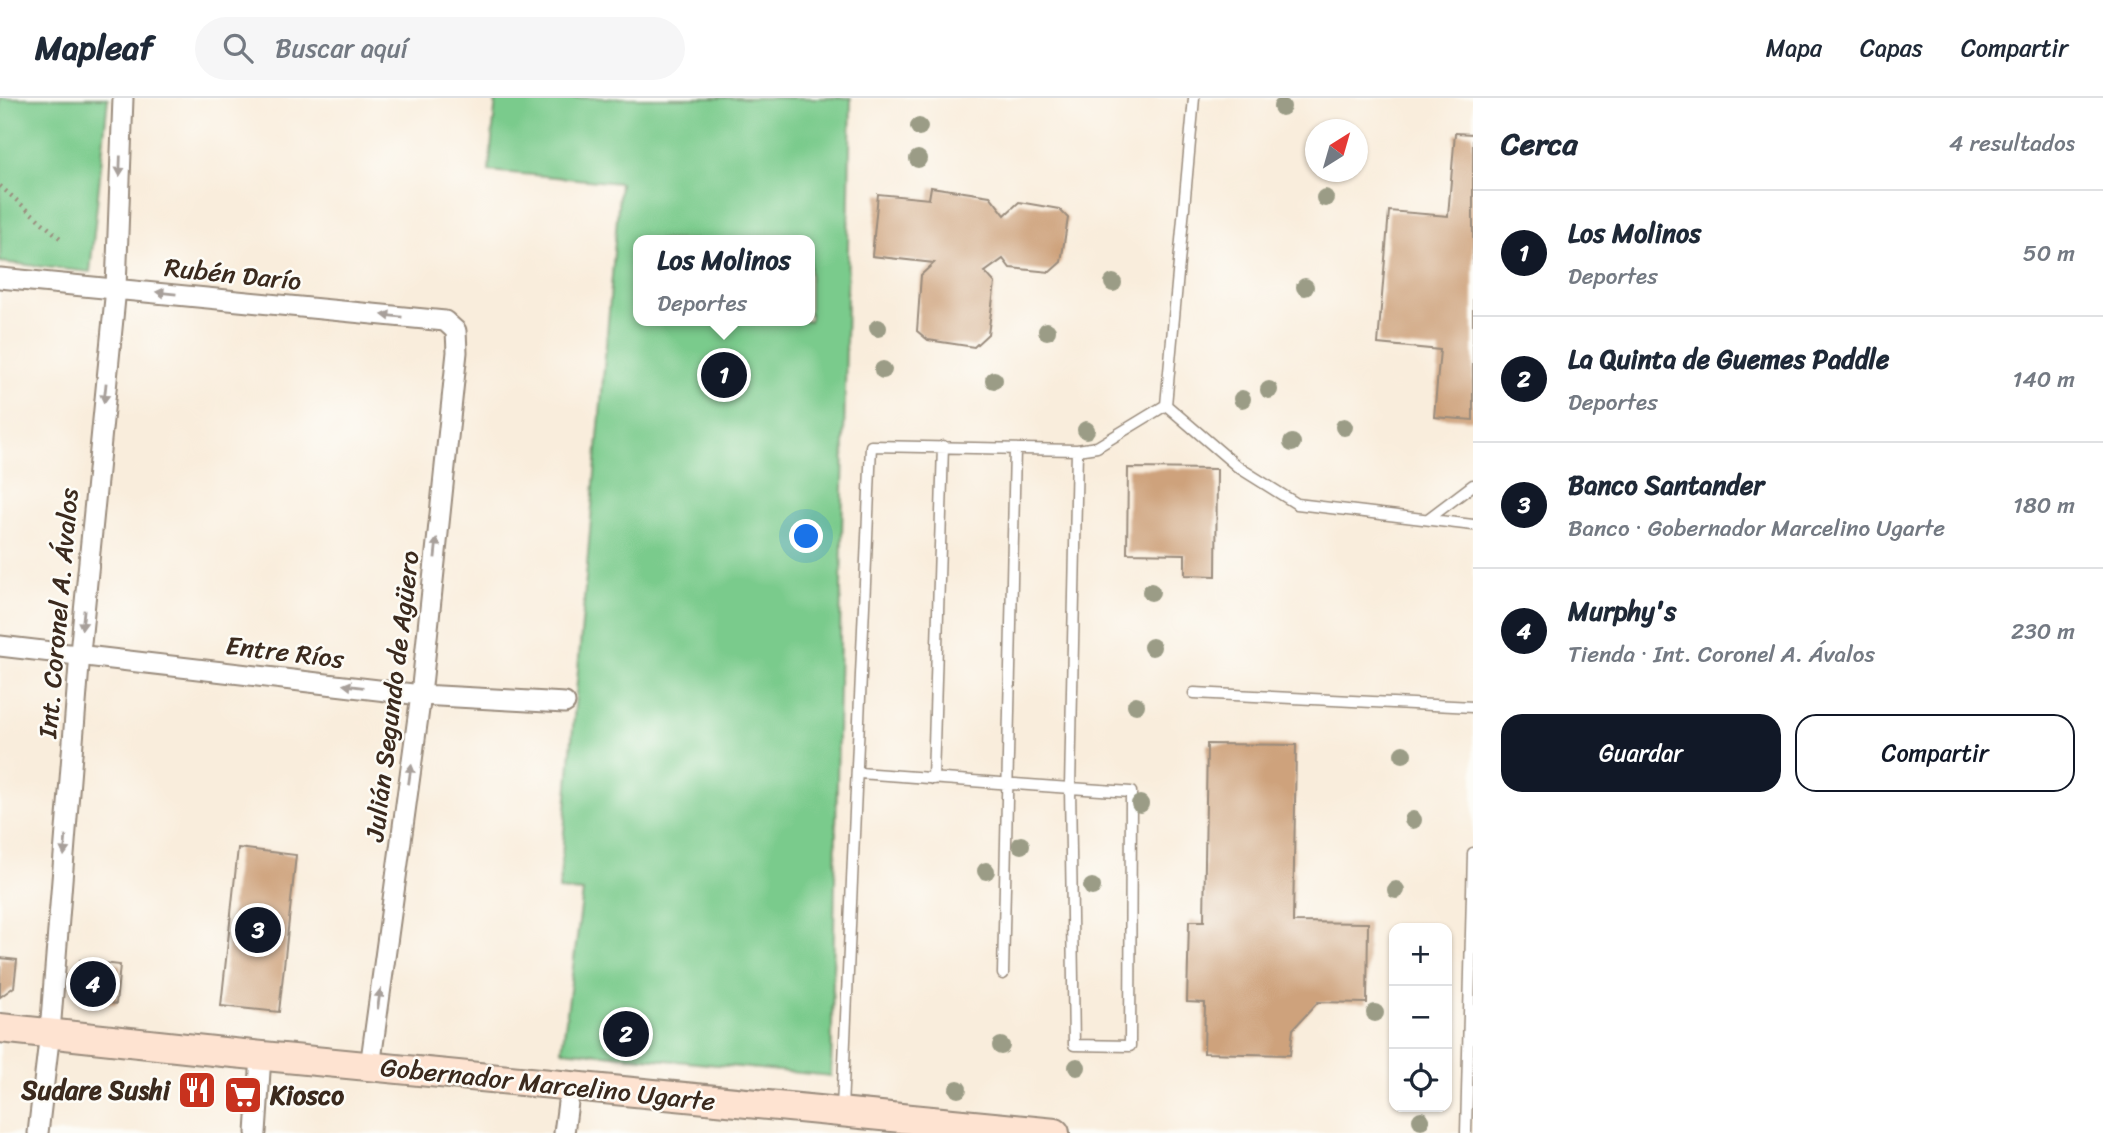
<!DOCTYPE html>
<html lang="es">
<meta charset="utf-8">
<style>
body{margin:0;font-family:Sriracha,sans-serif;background:#f6f6f7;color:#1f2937}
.controls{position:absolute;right:21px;bottom:21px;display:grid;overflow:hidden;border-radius:14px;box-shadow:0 2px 5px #0004}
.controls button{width:63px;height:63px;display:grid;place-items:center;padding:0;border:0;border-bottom:2px solid #e0e1e3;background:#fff;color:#1f2937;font:35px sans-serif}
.compass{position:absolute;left:1305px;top:21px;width:63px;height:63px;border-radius:50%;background:#fff;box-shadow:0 2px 5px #0004;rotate:37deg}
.you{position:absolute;left:807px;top:439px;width:24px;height:24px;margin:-18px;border:5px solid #fff;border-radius:50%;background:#1a73e8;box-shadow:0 0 0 10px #1a73e833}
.badge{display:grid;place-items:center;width:46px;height:46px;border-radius:50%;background:#111827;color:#fff;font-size:23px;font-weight:700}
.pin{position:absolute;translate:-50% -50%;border:4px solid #fff;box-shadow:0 2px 7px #0006}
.popup{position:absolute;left:633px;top:137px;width:182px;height:91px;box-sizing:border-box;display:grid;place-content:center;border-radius:14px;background:#fff;filter:drop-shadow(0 2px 5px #0005);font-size:23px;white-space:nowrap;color:#747a83}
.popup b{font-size:26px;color:#1f2937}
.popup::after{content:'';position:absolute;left:50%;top:100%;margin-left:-14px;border:14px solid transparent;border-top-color:#fff}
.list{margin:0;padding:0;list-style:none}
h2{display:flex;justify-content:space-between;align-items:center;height:91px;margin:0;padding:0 28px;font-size:30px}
h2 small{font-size:23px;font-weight:400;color:#747a83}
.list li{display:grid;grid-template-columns:46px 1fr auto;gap:21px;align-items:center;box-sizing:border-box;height:126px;padding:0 28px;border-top:2px solid #e0e1e3}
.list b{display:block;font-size:26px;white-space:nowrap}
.list p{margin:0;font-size:23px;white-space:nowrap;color:#747a83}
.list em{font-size:23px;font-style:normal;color:#747a83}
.actions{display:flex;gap:14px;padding:21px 28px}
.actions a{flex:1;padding:16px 0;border:2px solid #111827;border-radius:21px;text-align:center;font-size:24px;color:#111827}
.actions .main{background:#111827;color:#fff}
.icon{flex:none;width:38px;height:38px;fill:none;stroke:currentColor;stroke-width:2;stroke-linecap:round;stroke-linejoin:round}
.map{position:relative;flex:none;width:1473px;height:1035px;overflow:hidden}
header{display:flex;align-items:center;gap:42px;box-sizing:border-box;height:98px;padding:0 35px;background:#fff;border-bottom:2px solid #e0e1e3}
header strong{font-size:33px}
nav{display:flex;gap:38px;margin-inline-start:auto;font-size:24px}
.search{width:490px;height:63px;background:#f6f6f7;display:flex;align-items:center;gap:18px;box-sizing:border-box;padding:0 24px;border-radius:38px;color:#747a83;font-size:26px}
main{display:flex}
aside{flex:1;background:#fff}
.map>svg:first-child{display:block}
</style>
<header>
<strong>Mapleaf</strong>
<div class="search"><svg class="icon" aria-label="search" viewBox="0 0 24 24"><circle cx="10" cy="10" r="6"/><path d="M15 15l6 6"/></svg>Buscar aquí</div>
<nav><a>Mapa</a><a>Capas</a><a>Compartir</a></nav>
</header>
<main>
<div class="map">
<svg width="1473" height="1035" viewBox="0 0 1473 1035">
<rect width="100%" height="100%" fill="#fdfcf7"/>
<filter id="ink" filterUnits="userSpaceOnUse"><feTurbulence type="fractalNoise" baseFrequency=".0143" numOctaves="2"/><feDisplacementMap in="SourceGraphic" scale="14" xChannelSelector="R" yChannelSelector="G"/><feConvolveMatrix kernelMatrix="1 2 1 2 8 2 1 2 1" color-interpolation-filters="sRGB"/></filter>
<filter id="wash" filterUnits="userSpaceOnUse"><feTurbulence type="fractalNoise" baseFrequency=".00686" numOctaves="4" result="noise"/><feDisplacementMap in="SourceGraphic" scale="28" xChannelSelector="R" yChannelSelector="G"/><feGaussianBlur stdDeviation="1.57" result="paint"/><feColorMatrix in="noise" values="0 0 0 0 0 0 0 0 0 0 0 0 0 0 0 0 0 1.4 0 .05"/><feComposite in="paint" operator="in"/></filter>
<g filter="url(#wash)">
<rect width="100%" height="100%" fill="#f9eddc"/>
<!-- green -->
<path fill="#7acb8c" stroke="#5a7a55" stroke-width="2" fill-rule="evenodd" d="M0 0H108L90 174 0 164Z
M496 0H851L831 978 562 952 583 794 559 792 620 85 489 73ZM810 142V223H638V142Z"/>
<g id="blocks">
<!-- building -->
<path fill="#cea27b" d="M1455 35 1473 36V322L1434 319 1440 252 1378 246 1389 113 1448 118Z
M931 89 990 98 1005 117 1019 104 1059 111 1068 120 1061 164 1050 174 1010 170 1003 161 985 174 995 185 988 236 974 249 928 242 917 233 921 177 934 165 872 158 878 96 929 101Z
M1128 370 1217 371 1216 478 1185 477V456L1127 455Z
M1207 646 1296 647 1293 824 1368 825 1367 905 1318 904 1293 931 1290 957 1204 955 1205 905 1187 904 1189 823H1204Z
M238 750 296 757 279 914 221 908Z
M0 860 17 862 14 889 0 899Z
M80 862 120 867 116 906 76 901Z"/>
</g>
</g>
<g filter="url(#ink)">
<use href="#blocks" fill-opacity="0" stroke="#9a8c7d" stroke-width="2"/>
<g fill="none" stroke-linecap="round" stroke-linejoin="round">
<defs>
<path id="lane" d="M1166 307 1238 369 1297 406 1473 427
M1077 352 1097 349 1166 307 1194 0
M1428 421 1473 387
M1194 595 1473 609
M933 681 943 348
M1070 690 1131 694 1130 948 1074 947Z
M1003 876 1015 351
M842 1011 871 348 1077 352 1070 690 859 675
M1466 1035 1473 755"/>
<path id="street" d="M0 180 445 223 456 233 457 254 421 597 370 969
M0 548 421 597 565 605
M38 1035 50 934 80 555 116 190 123 0
M256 1035 261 958
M564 1035 570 989"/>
<path id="secondary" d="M0 930 223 954 1055 1035"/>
</defs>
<!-- lane casing -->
<use href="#lane" stroke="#9a8c7d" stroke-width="13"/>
<!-- street casing -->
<use href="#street" stroke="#9a8c7d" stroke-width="23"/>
<!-- secondary casing -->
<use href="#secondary" stroke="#9a8c7d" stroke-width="32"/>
<!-- path -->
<path stroke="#9a8c7d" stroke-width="4.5" stroke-dasharray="2 5" stroke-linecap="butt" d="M0 88 60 140"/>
<!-- lane -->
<use href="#lane" stroke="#fff" stroke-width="10"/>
<!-- street -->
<use href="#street" stroke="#fff" stroke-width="19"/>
<!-- secondary -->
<use href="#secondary" stroke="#fee3d1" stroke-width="28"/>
</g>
<!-- trees -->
<g fill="#9b9c86">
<circle cx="1282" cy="9" r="9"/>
<circle cx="919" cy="29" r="9"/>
<circle cx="918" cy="61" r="9"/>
<circle cx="1325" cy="100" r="9"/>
<circle cx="1113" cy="185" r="9"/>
<circle cx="1305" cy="189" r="9"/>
<circle cx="878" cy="230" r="9"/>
<circle cx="1047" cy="233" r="9"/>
<circle cx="883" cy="272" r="9"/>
<circle cx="994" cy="282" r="9"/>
<circle cx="1269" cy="292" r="9"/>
<circle cx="1242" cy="301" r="9"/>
<circle cx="1344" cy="329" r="9"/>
<circle cx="1086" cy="332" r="9"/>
<circle cx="1292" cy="345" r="9"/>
<circle cx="1151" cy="494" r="9"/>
<circle cx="1152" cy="549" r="9"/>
<circle cx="1136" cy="607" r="9"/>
<circle cx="1403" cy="656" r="9"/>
<circle cx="1140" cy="706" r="9"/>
<circle cx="1413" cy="722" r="9"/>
<circle cx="1021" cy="747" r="9"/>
<circle cx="986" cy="773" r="9"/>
<circle cx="1092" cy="789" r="9"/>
<circle cx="1396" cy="792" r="9"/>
<circle cx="1375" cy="915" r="9"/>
<circle cx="1001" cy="948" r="9"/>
<circle cx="1077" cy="969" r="9"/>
<circle cx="958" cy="991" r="9"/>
<circle cx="1421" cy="1022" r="9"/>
</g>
<!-- one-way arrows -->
<defs><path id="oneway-solid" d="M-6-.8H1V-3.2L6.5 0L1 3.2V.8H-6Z" transform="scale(1.75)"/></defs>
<g fill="#a79f9a">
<use href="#oneway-solid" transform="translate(120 68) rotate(92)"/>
<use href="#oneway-solid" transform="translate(166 195) rotate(-174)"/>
<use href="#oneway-solid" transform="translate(392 218) rotate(-174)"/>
<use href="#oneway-solid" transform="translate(105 295) rotate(96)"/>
<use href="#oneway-solid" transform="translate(436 450) rotate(-84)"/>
<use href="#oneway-solid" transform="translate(83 522) rotate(96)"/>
<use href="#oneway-solid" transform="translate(353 588) rotate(-173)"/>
<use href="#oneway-solid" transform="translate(410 676) rotate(-82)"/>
<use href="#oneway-solid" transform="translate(65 748) rotate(95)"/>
<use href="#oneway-solid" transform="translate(379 901) rotate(-82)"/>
</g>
</g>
<!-- icons -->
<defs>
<symbol id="restaurant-square" viewBox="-11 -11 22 22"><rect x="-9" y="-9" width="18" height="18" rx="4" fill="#c8321e" stroke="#fdfcf7"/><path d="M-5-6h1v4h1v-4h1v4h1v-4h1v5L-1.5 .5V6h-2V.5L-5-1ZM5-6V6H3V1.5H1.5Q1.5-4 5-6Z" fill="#fff"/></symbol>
<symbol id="supermarket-square" viewBox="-11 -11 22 22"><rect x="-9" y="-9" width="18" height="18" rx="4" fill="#c8321e" stroke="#fdfcf7"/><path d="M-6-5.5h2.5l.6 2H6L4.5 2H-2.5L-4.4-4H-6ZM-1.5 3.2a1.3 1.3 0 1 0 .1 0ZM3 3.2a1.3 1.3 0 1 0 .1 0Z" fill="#fff"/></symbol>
</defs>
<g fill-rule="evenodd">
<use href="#restaurant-square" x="175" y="970" width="44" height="44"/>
<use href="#supermarket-square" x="221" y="975" width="44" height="44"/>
</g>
<g text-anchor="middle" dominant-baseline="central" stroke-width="5" stroke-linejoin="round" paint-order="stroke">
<!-- street labels -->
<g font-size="26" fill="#3b2a1e" stroke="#fdfcf7">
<text transform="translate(233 176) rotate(6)">Rubén Darío</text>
<text transform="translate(58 515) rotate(-85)">Int. Coronel A. Ávalos</text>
<text transform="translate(285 554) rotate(7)">Entre Ríos</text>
<text transform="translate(392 598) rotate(-83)">Julián Segundo de Agüero</text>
<text transform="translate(548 986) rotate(6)">Gobernador Marcelino Ugarte</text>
</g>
<!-- poi labels -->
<g font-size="26" font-weight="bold" fill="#3b2a1e" stroke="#fdfcf7" text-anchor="end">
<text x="170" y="992">Sudare Sushi</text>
<text x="270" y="997" text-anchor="start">Kiosco</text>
</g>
</g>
</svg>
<div class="controls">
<button>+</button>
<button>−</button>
<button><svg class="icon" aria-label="locate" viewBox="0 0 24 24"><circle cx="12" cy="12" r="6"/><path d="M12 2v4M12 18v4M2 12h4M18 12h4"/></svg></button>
</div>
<svg class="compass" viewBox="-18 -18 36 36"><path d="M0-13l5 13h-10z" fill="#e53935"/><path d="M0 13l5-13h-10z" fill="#747a83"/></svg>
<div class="you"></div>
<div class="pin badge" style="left:724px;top:277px">1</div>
<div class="popup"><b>Los Molinos</b>Deportes</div>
<div class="pin badge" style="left:626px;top:936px">2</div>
<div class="pin badge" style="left:258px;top:832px">3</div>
<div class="pin badge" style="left:93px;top:886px">4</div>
</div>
<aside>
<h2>Cerca<small>4 resultados</small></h2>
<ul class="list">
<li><span class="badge">1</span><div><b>Los Molinos</b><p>Deportes</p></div><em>50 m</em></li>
<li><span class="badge">2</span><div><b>La Quinta de Guemes Paddle</b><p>Deportes</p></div><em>140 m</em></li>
<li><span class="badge">3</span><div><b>Banco Santander</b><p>Banco · Gobernador Marcelino Ugarte</p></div><em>180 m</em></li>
<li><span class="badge">4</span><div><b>Murphy's</b><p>Tienda · Int. Coronel A. Ávalos</p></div><em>230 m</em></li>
</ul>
<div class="actions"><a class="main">Guardar</a><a>Compartir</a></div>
</aside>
</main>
